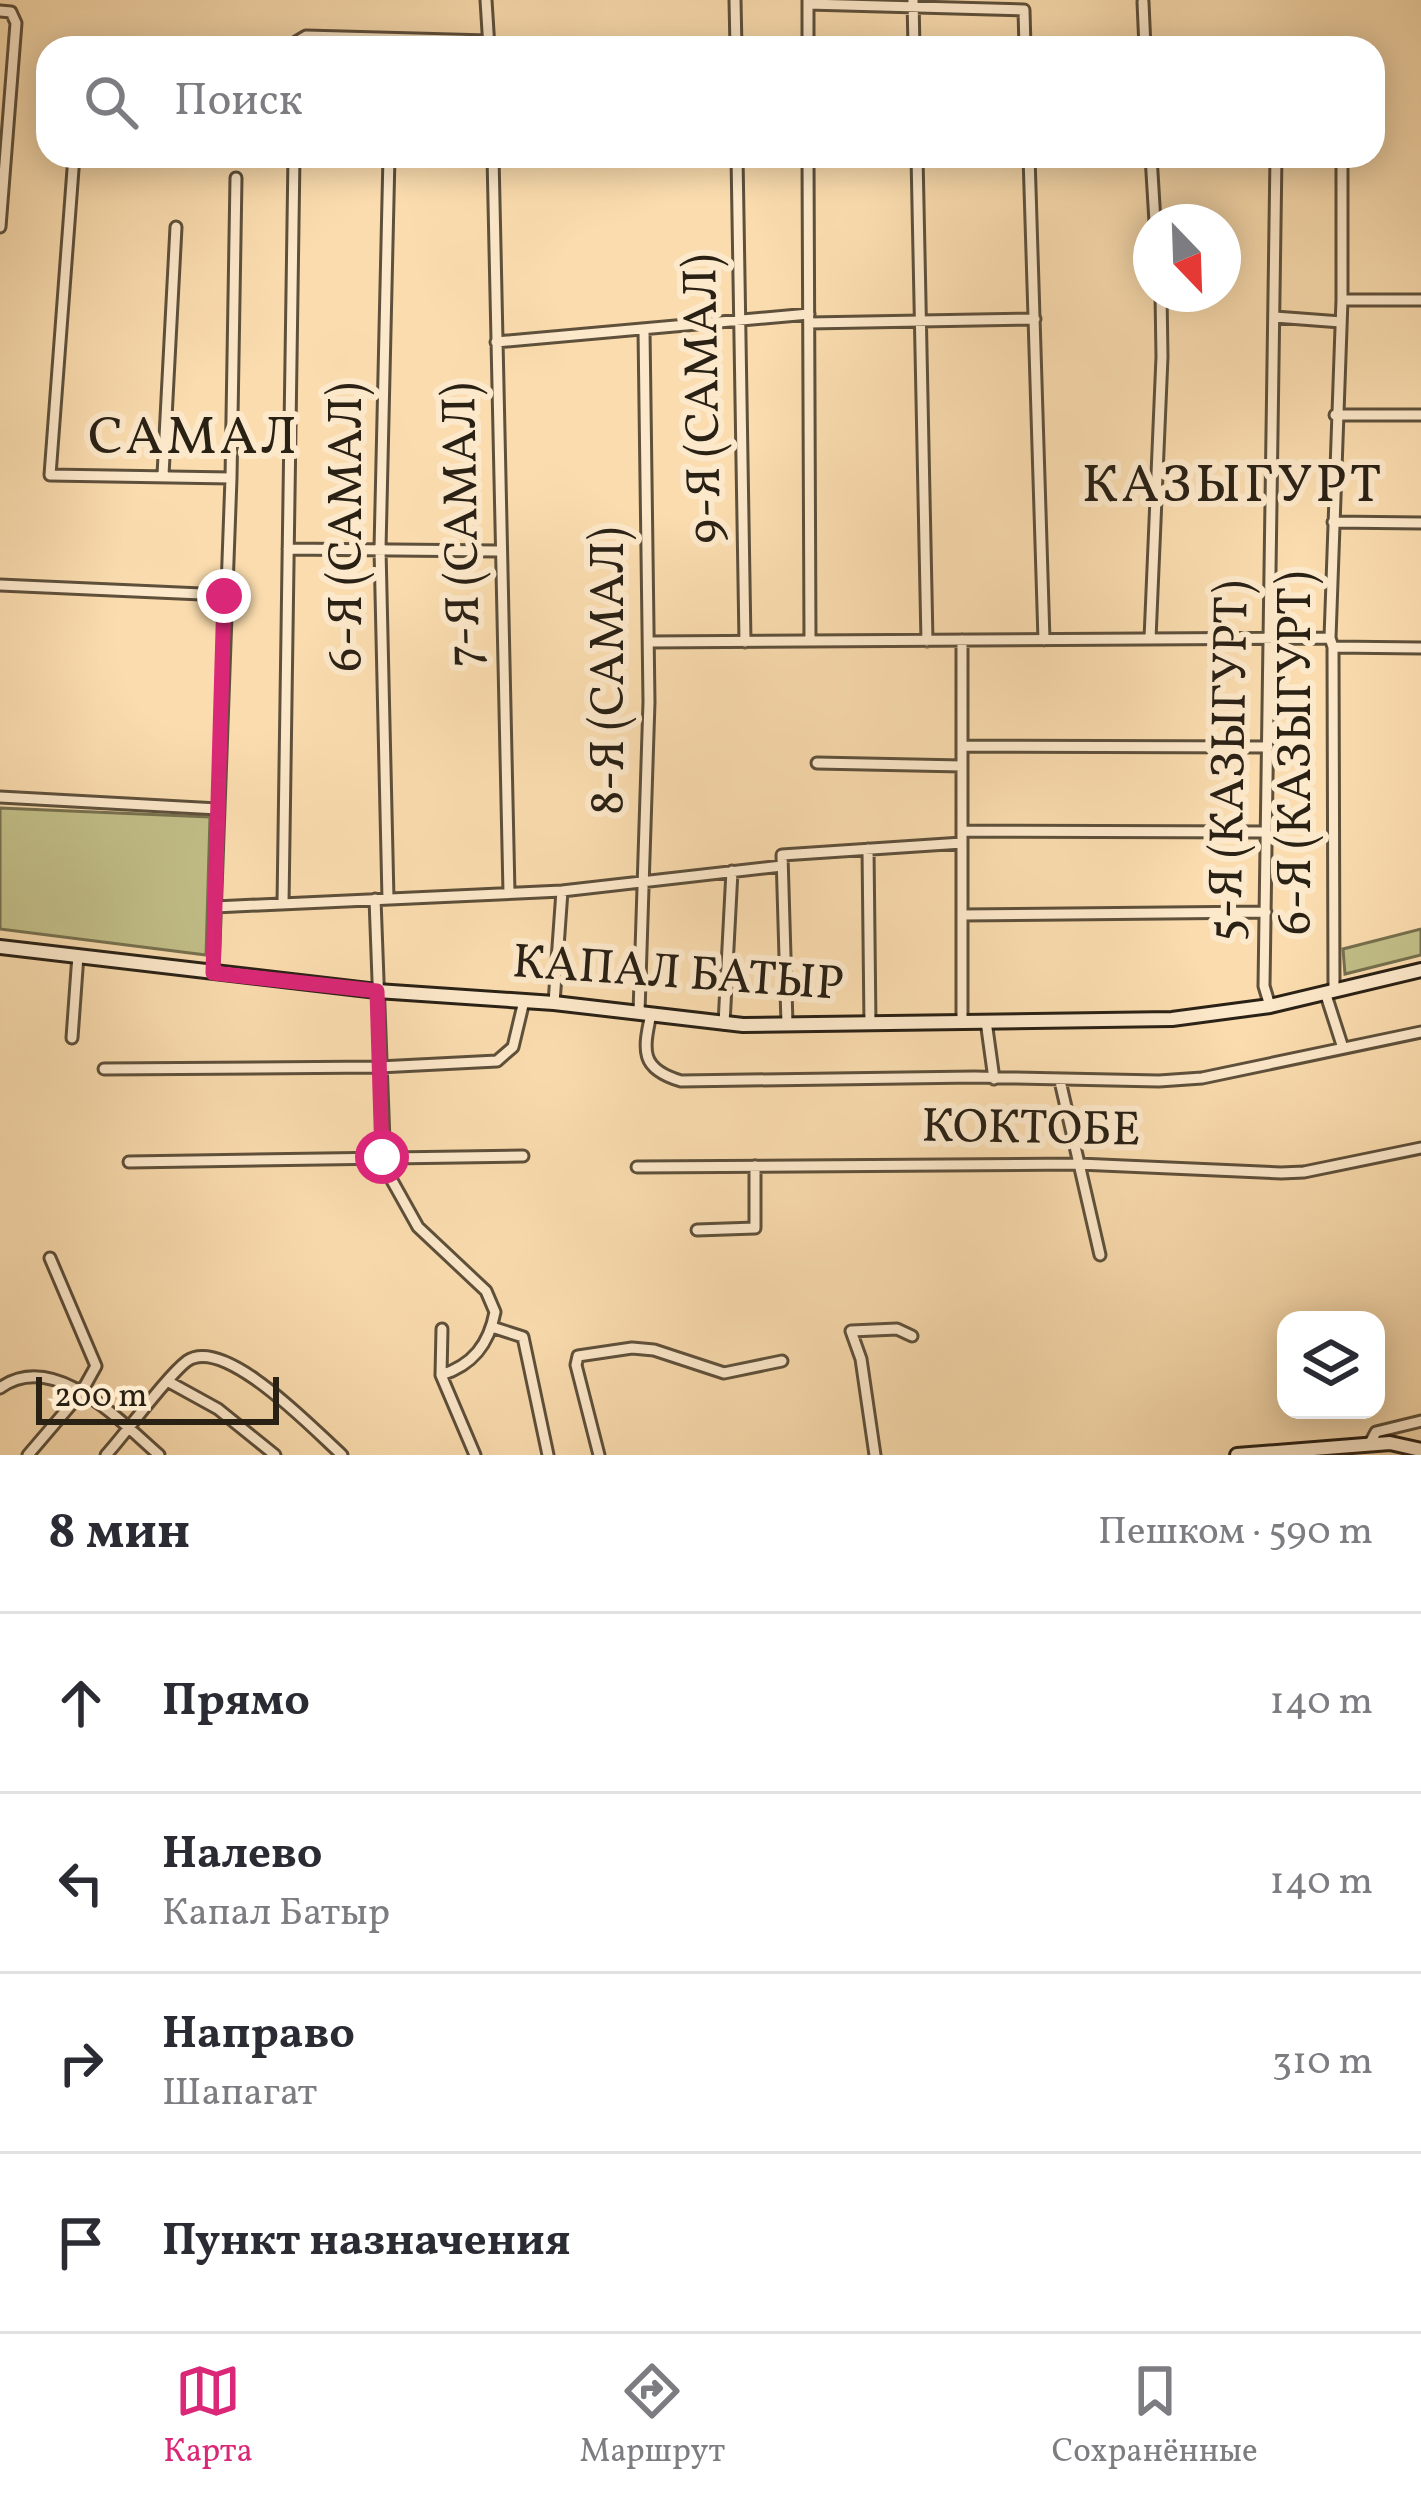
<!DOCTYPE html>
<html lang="ru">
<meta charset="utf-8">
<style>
body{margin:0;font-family:Vollkorn,serif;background:#f2f2f3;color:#2b2b33}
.controls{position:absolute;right:36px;bottom:36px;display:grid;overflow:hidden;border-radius:24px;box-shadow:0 6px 30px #0003}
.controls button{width:108px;height:108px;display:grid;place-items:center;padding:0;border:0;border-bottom:3px solid #e1e1e2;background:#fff;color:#2b2b33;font:60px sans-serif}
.compass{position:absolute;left:1133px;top:204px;width:108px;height:108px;border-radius:50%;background:#fff;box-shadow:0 6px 30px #0003;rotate:157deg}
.scale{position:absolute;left:36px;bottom:30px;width:243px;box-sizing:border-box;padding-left:12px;border:6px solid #2a2115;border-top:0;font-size:33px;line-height:42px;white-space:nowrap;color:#2a2115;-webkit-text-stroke:9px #fce8ca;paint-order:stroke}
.stop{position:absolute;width:36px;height:36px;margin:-27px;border:9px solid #db2777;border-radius:50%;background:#fff}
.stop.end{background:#db2777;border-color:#fff;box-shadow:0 3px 12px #0008}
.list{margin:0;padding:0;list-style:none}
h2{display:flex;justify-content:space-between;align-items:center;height:156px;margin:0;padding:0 48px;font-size:51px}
h2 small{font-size:39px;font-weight:400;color:#7c7c81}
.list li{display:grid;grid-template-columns:78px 1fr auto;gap:36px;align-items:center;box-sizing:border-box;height:180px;padding:0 48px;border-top:3px solid #e1e1e2}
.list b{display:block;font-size:45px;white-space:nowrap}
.list p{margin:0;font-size:39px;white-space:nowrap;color:#7c7c81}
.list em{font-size:39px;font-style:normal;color:#7c7c81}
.icon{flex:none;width:66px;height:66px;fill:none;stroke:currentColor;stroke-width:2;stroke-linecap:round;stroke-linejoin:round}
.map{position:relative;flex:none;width:1421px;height:1455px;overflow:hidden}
.search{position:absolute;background:#fff;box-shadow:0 6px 30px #0003;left:36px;right:36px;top:36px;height:132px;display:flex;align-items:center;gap:30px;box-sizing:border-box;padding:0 42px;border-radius:36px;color:#7c7c81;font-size:45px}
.sheet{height:876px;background:#fff}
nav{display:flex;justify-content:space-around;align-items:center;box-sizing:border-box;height:168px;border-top:3px solid #e1e1e2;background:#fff;font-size:33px;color:#7c7c81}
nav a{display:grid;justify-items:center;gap:6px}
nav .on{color:#db2777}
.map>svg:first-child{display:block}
</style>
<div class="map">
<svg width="1421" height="1455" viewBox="0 0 1421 1455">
<rect width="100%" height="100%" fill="#fadcae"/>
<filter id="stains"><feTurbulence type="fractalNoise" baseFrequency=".00167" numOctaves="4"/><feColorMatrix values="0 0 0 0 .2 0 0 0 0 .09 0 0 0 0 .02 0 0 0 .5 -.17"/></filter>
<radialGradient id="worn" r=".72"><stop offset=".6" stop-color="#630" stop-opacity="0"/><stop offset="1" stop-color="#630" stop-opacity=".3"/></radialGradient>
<!-- green -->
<path fill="#c2bf88" stroke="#76704e" stroke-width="3" d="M0 808 210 817 206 955 0 929Z
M1421 929V955L1345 974 1343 949Z"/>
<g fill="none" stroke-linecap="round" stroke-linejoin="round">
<defs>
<path id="street" d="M486 0 489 48
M735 0 736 48
M808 0V48
M913 0 914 48
M1143 2 1145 48
M808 4 1024 10 1025 48
M0 11 11 12 16 23 0 227
M296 48V42L306 36 488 41
M74 156 50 475 231 478
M493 156 509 893
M737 156 745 642
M808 156 810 641
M917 156 927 641
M1029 156 1044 640
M1151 156 1155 222
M1342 300H1421
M1275 317 1341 322
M809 323 1035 319
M496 342 809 314
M1335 415H1421
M163 475 176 227
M1333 522 1421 523
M288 549 498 551
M0 585 224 595
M1150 639 1162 357 1161 294
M649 642 1330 638
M1333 647 1421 648
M962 746 1268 747
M817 763 962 766
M0 797 218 809
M962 831 1266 832
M868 849 870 1024
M375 899 385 1168 418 1227 486 1291 495 1312C489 1344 473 1365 441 1375
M388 899 380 549 389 156
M283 904 294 156
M215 907 562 891 782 866
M962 915 1266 912
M213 973 231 478 236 178
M1334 990 1333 647 1330 638 1342 300V156
M1325 992 1343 1048
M554 1003 562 891
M1270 1006 1264 986 1276 156
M639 1012 649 702 644 330
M651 1014C643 1051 640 1069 681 1081L974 1077 1159 1081 1202 1078 1421 1032
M962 1021V640
M986 1021 994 1079
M724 1024 732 871
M787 1024 782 855 962 843
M72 1038 78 955
M104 1069 379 1067 497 1061 513 1047 524 1001
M1060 1081 1100 1255
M129 1162 523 1156
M637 1167 1079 1164 1281 1173 1304 1172 1421 1148
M697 1230 755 1228V1166
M492 1327 523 1337 548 1455
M442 1329 441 1375 475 1455
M169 1382 218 1409 275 1455
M0 1388C54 1349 120 1421 159 1455
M1369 1445 1376 1432 1421 1421
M28 1455 81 1393 96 1366 50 1258
M106 1455C127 1432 166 1377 187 1361 225 1335 314 1430 342 1455
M599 1455 576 1365 578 1356 632 1348 654 1350 724 1373 782 1361
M875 1455 861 1359 851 1331 897 1329 912 1336"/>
<path id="secondary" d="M0 947 377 991 554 1003 743 1025 1172 1019 1270 1006 1421 970
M1237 1455 1390 1443 1421 1450"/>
</defs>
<!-- street casing -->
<use href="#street" stroke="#5e503b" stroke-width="15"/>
<!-- secondary casing -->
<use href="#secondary" stroke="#2a2115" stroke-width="18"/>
<!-- street -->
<use href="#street" stroke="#fce8ca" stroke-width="9"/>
<!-- secondary -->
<use href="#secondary" stroke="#fce8ca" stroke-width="12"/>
</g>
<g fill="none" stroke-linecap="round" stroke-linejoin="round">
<!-- route -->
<path stroke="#db2777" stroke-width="15" d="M224 596 213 973 377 991 382 1157"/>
</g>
<g text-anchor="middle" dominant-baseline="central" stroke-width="12" stroke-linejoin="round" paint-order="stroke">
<!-- street labels -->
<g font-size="48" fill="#2a2115" stroke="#fce8ca">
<text transform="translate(705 399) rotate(-91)">9-Я (САМАЛ)</text>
<text transform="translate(464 525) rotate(-91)">7-Я (САМАЛ)</text>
<text transform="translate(348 527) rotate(-90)">6-Я (САМАЛ)</text>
<text transform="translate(610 671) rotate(-90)">8-Я (САМАЛ)</text>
<text transform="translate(1297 753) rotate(-90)">6-Я (КАЗЫГУРТ)</text>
<text transform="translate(1231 761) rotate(-89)">5-Я (КАЗЫГУРТ)</text>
<text transform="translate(678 975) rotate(4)">КАПАЛ БАТЫР</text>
<text transform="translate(1031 1130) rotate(1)">КОКТОБЕ</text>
</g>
<!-- quarter labels -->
<g font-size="54" letter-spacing="3" fill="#2a2115" stroke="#fce8ca">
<text x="194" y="439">САМАЛ</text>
<text x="1233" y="487">КАЗЫГУРТ</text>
</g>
</g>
<rect width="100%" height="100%" filter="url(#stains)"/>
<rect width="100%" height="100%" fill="url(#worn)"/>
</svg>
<div class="controls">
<button><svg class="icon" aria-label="layers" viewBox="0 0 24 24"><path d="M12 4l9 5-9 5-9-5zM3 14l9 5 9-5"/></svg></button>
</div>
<svg class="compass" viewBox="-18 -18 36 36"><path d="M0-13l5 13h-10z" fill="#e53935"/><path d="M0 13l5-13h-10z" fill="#7c7c81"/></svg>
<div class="scale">200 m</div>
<div class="stop" style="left:382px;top:1157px"></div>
<div class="stop end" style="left:224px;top:596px"></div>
<div class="search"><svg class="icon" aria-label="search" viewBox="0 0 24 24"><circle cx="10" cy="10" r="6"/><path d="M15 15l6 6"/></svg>Поиск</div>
</div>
<section class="sheet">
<h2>8 мин<small>Пешком · 590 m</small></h2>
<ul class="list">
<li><svg class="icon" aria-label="ahead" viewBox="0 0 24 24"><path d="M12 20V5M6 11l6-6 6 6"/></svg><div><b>Прямо</b></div><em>140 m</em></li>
<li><svg class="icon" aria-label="left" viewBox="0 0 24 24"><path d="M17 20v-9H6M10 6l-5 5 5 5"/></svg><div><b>Налево</b><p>Капал Батыр</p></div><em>140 m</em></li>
<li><svg class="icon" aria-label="right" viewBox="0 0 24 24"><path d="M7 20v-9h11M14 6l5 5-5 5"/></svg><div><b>Направо</b><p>Шапагат</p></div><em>310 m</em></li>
<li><svg class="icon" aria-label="arrive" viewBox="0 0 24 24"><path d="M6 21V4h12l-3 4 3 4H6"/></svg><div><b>Пункт назначения</b></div></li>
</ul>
</section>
<nav>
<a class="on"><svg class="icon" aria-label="map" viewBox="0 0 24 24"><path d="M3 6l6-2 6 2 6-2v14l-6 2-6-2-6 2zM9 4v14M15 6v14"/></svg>Карта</a>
<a><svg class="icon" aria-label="directions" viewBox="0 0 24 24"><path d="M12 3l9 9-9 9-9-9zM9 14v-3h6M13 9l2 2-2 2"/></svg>Маршрут</a>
<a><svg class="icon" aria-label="saved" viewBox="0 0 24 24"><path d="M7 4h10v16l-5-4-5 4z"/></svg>Сохранённые</a>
</nav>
